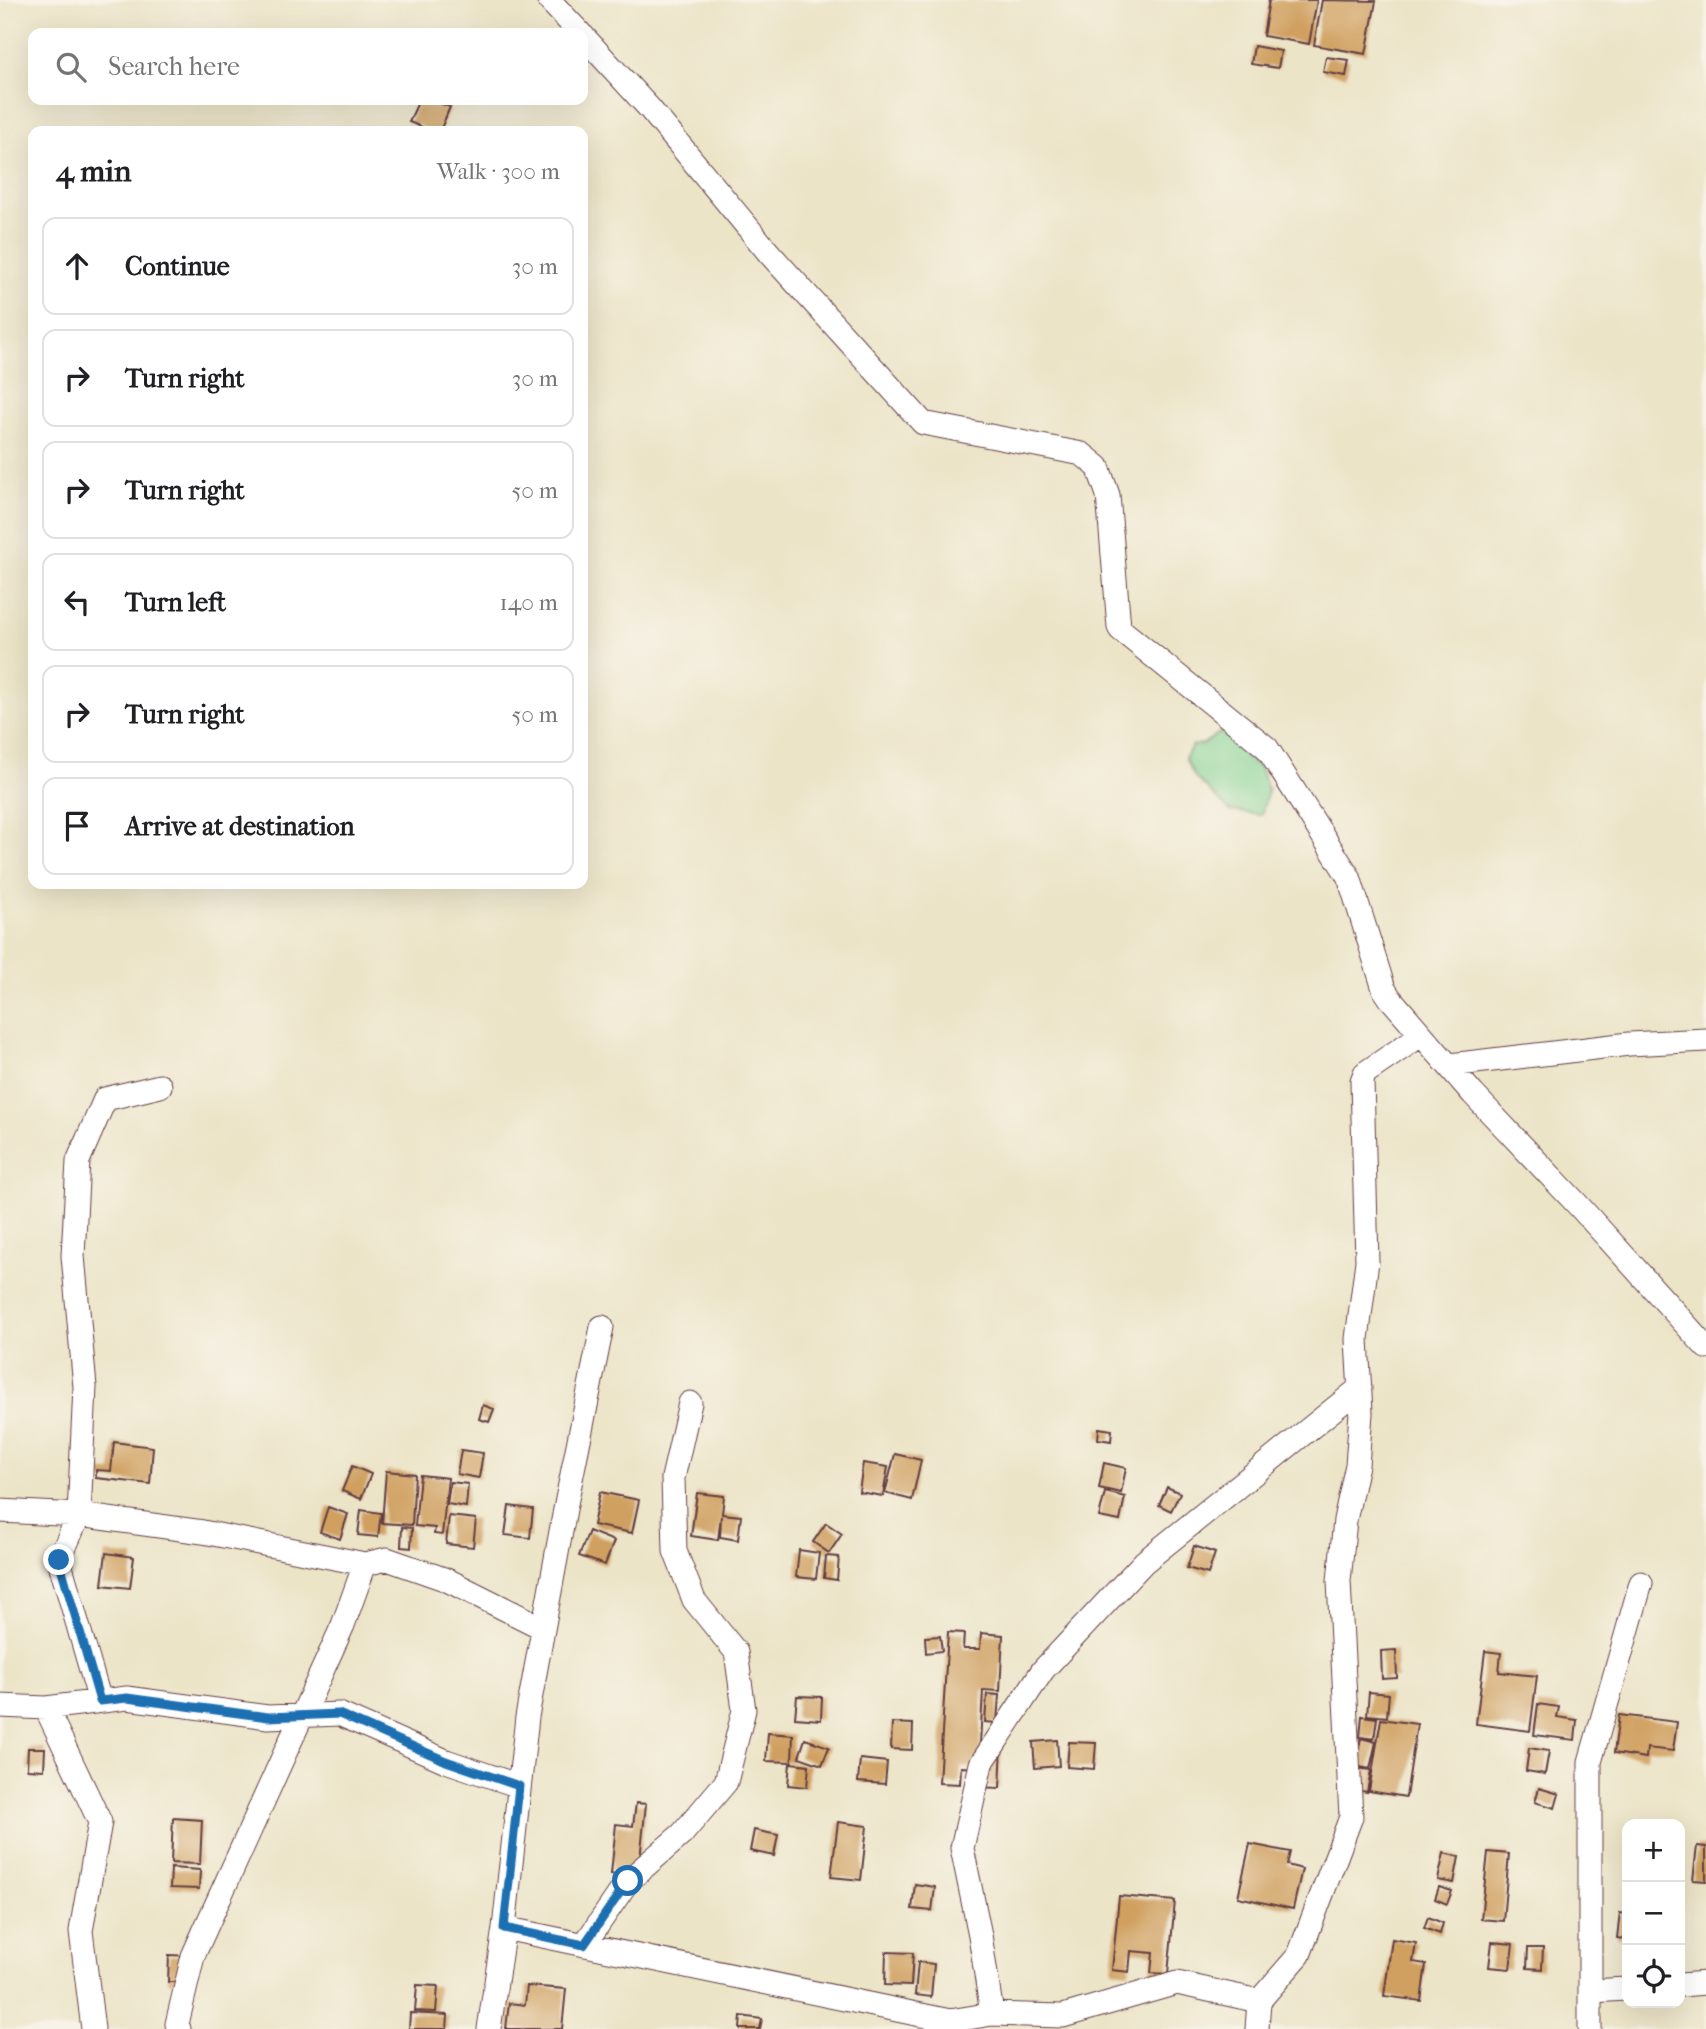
<!DOCTYPE html>
<meta charset="utf-8">
<style>
body{margin:0;font-family:"IM FELL French Canon",serif;background:#f6f6f6;color:#202124}
.controls{position:absolute;right:21px;bottom:21px;display:grid;overflow:hidden;border-radius:14px;box-shadow:0 7px 28px #0002}
.controls button{width:63px;height:63px;display:grid;place-items:center;padding:0;border:0;border-bottom:2px solid #e0e0e0;background:#fff;color:#202124;font:35px sans-serif}
.stop{position:absolute;width:21px;height:21px;margin:-16px;border:5px solid #1f6fb2;border-radius:50%;background:#fff}
.stop.end{background:#1f6fb2;border-color:#fff;box-shadow:0 2px 7px #0008}
.list{margin:0;padding:0;list-style:none}
h2{display:flex;justify-content:space-between;align-items:center;height:91px;margin:0;padding:0 28px;font-size:30px}
h2 small{font-size:23px;font-weight:400;color:#757577}
.list li{display:grid;grid-template-columns:46px 1fr auto;gap:21px;align-items:center;box-sizing:border-box;height:98px;margin:0 14px 14px;padding:0 14px;border:2px solid #e0e0e0;border-radius:14px}
.list b{display:block;font-size:26px;white-space:nowrap}
.list em{font-size:23px;font-style:normal;color:#757577}
.icon{flex:none;width:38px;height:38px;fill:none;stroke:currentColor;stroke-width:2;stroke-linecap:round;stroke-linejoin:round}
.map{position:relative;flex:none;width:1706px;height:2029px;overflow:hidden}
.search{position:absolute;background:#fff;box-shadow:0 7px 28px #0002;left:28px;top:28px;width:560px;height:77px;display:flex;align-items:center;gap:18px;box-sizing:border-box;padding:0 24px;border-radius:14px;color:#757577;font-size:26px}
.panel{position:absolute;background:#fff;box-shadow:0 7px 28px #0002;left:28px;top:126px;width:560px;height:763px;border-radius:14px}
.map>svg:first-child{display:block}
</style>
<div class="map">
<svg width="1706" height="2029" viewBox="0 0 1706 2029">
<rect width="100%" height="100%" fill="#f7f3e8"/>
<filter id="ink" filterUnits="userSpaceOnUse"><feTurbulence type="fractalNoise" baseFrequency=".0143" numOctaves="2"/><feDisplacementMap in="SourceGraphic" scale="14" xChannelSelector="R" yChannelSelector="G"/><feConvolveMatrix kernelMatrix="1 2 1 2 8 2 1 2 1" color-interpolation-filters="sRGB"/></filter>
<filter id="wash" filterUnits="userSpaceOnUse"><feTurbulence type="fractalNoise" baseFrequency=".00686" numOctaves="4" result="noise"/><feDisplacementMap in="SourceGraphic" scale="28" xChannelSelector="R" yChannelSelector="G"/><feGaussianBlur stdDeviation="1.57" result="paint"/><feColorMatrix in="noise" values="0 0 0 0 0 0 0 0 0 0 0 0 0 0 0 0 0 1.4 0 .05"/><feComposite in="paint" operator="in"/></filter>
<g filter="url(#wash)">
<rect width="100%" height="100%" fill="#ece4c7"/>
<!-- green -->
<path fill="#83d291" stroke="#66785e" stroke-width="2" d="M1221 732 1236 740 1246 758 1260 768 1268 790 1261 815 1230 811 1195 777 1185 758 1192 746 1203 744Z"/>
<g id="blocks">
<!-- building -->
<path fill="#d0a061" d="M1269 0H1317L1309 44 1263 36Z
M1322 0 1376 1 1366 54 1314 45Z
M1254 46 1281 51 1278 68 1251 64Z
M1326 57 1349 60 1346 76 1323 72Z
M419 100H432L450 107 440 131H432L409 122Z
M483 1405 494 1409 489 1422 479 1419Z
M1099 1428 1112 1430 1111 1441 1098 1439Z
M114 1442 153 1447 150 1484 96 1478V1470L111 1471Z
M461 1450 483 1453 479 1478 457 1474Z
M895 1454 921 1460 912 1500 885 1493Z
M863 1463 888 1467 883 1496 859 1492Z
M1104 1463 1126 1468 1121 1493 1099 1488Z
M352 1466 371 1474 361 1499 342 1491Z
M386 1471 415 1474 412 1525 382 1523Z
M420 1475 448 1478 442 1535 434 1534 435 1528 415 1526Z
M450 1482 468 1484 466 1507 447 1504Z
M1167 1487 1180 1493 1171 1511 1159 1505Z
M600 1492 639 1500 632 1533 593 1525Z
M1105 1492 1125 1497 1120 1521 1099 1517Z
M697 1493 724 1496 722 1514 741 1516 738 1540 720 1537 721 1516 718 1540 691 1536Z
M509 1506 533 1509 530 1538 505 1535Z
M328 1507 348 1514 340 1539 320 1532Z
M361 1510 381 1513 378 1537 358 1535Z
M449 1516 476 1519 473 1547 446 1544Z
M826 1523 842 1534 829 1553 813 1542Z
M402 1527 412 1528 411 1548 401 1547Z
M589 1531 614 1541 605 1565 579 1556Z
M1194 1546 1215 1553 1208 1574 1187 1568Z
M799 1550 819 1553 816 1579 796 1577Z
M106 1553 134 1557 130 1588 102 1585Z
M826 1556 839 1557 837 1580 824 1578Z
M948 1632 964 1633 963 1649H980L981 1633 1003 1635 1000 1691 983 1690 980 1744 1002 1745 1000 1788 976 1787 977 1768 961 1767 960 1784 939 1783Z
M940 1636 942 1651 926 1653 925 1637Z
M1396 1650 1397 1678 1382 1679 1381 1651Z
M1485 1651 1501 1653 1499 1672 1537 1676 1530 1731 1476 1724Z
M1369 1692 1389 1694 1387 1717 1367 1715Z
M987 1694 999 1695 997 1723 985 1722Z
M797 1696 822 1697 821 1720 795 1718Z
M1538 1704 1559 1707 1557 1717 1577 1720 1575 1740 1534 1735Z
M1619 1715 1677 1722 1673 1751 1647 1748 1646 1758 1614 1753Z
M1362 1716 1377 1718 1374 1739 1360 1737Z
M1381 1719 1417 1724 1406 1797 1369 1791Z
M892 1723 913 1724 912 1750 891 1749Z
M768 1733 793 1735 792 1762 766 1761Z
M1361 1738 1376 1742 1370 1769 1355 1766Z
M805 1739 829 1747 822 1765 799 1757Z
M1057 1740 1059 1766 1035 1768 1033 1742Z
M1069 1742 1096 1743 1094 1769 1067 1767Z
M28 1748H45L44 1770 27 1769Z
M1529 1748 1549 1751 1545 1774 1526 1771Z
M860 1759 887 1762 885 1784 858 1782Z
M790 1763 809 1765 807 1787 788 1785Z
M1355 1768 1371 1770 1367 1792 1351 1789Z
M1539 1788 1559 1794 1555 1808 1535 1802Z
M636 1803 646 1804 638 1877 611 1874 616 1824 633 1826Z
M173 1818 202 1820 200 1864 171 1863Z
M838 1822 867 1826 861 1880 831 1877Z
M754 1830 778 1835 774 1856 750 1851Z
M1250 1844 1290 1852 1287 1865 1302 1869 1293 1909 1238 1897Z
M1697 1846 1706 1847V1881L1693 1880Z
M1488 1852 1509 1854 1503 1921 1481 1919Z
M1444 1853 1459 1857 1454 1883 1438 1880Z
M171 1868 200 1870 199 1889 170 1888Z
M915 1884 935 1887 932 1911 912 1909Z
M1439 1887 1452 1891 1447 1904 1435 1899Z
M1119 1896 1175 1901 1168 1974 1151 1973 1153 1953 1131 1951 1129 1972 1112 1970Z
M1620 1913 1627 1914V1940L1617 1938Z
M1428 1917 1443 1923 1440 1934 1424 1928Z
M1392 1939 1416 1943 1413 1962 1426 1964 1421 2001 1384 1996Z
M1492 1942 1513 1944 1510 1969 1489 1967Z
M1528 1948H1543L1542 1969 1527 1968Z
M886 1952 913 1953 911 1986 885 1985Z
M169 1955 191 1956 190 1982H168Z
M918 1962 934 1964 931 1997 915 1995Z
M417 1985 438 1986 436 2012 415 2011Z
M527 1986 566 1989 562 2029H506L509 2003 525 2005Z
M410 2013 448 2015 447 2029H409Z
M741 2016 762 2019 760 2029H740Z"/>
</g>
</g>
<g filter="url(#ink)">
<use href="#blocks" fill-opacity="0" stroke="#623d42" stroke-width="2"/>
<g fill="none" stroke-linecap="round" stroke-linejoin="round">
<defs>
<path id="minor" d="M549 0 580 33
M583 36 650 109 769 253 923 423 1082 454 1098 467 1108 495 1119 627 1121 630 1267 748 1349 877 1384 989 1390 998 1473 1094 1578 1205 1706 1347
M1450 1065 1629 1044 1706 1040
M0 1511 79 1515 203 1532 365 1564
M100 1701 59 1560 79 1515 85 1387 73 1256 78 1161 105 1099 160 1086
M0 1706 46 1708 127 1698 268 1717 339 1714 446 1761 519 1786
M46 1708 100 1822 81 1931 93 2029
M504 1928 950 2021 992 2014 1063 2016 1177 1983 1259 2001
M584 1945 628 1881 682 1834 726 1782 744 1710 736 1652 694 1600 675 1551 673 1478 690 1403
M1680 1985 1706 1983
M1591 1991 1627 1989
M992 2014 980 1935 962 1848 981 1764 1043 1670 1144 1562 1360 1388
M179 2029 177 2024 193 1956 343 1625 365 1564 387 1559 447 1580 543 1628
M489 2029 504 1928 527 1717 566 1504 602 1327
M1257 2029 1259 2001 1299 1955 1351 1817 1339 1581 1345 1520 1357 1465 1361 1413 1357 1339 1367 1261 1362 1081 1365 1073 1421 1035
M1590 2029V1762L1641 1583"/>
</defs>
<!-- minor casing -->
<use href="#minor" stroke="#623d42" stroke-width="25"/>
<!-- minor -->
<use href="#minor" stroke="#fff" stroke-width="23"/>
</g>
</g>
<g fill="none" stroke-linecap="round" stroke-linejoin="round" filter="url(#ink)">
<!-- route -->
<path stroke="#1f6fb2" stroke-width="9" d="M59 1560 100 1701 127 1698 268 1717 339 1714 446 1761 519 1786 504 1928 584 1945 628 1881"/>
</g>
</svg>
<div class="controls">
<button>+</button>
<button>−</button>
<button><svg class="icon" aria-label="locate" viewBox="0 0 24 24"><circle cx="12" cy="12" r="6"/><path d="M12 2v4M12 18v4M2 12h4M18 12h4"/></svg></button>
</div>
<div class="stop" style="left:628px;top:1881px"></div>
<div class="stop end" style="left:59px;top:1560px"></div>
<div class="search"><svg class="icon" aria-label="search" viewBox="0 0 24 24"><circle cx="10" cy="10" r="6"/><path d="M15 15l6 6"/></svg>Search here</div>
<section class="panel">
<h2>4 min<small>Walk · 300 m</small></h2>
<ul class="list">
<li><svg class="icon" aria-label="ahead" viewBox="0 0 24 24"><path d="M12 20V5M6 11l6-6 6 6"/></svg><div><b>Continue</b></div><em>30 m</em></li>
<li><svg class="icon" aria-label="right" viewBox="0 0 24 24"><path d="M7 20v-9h11M14 6l5 5-5 5"/></svg><div><b>Turn right</b></div><em>30 m</em></li>
<li><svg class="icon" aria-label="right" viewBox="0 0 24 24"><path d="M7 20v-9h11M14 6l5 5-5 5"/></svg><div><b>Turn right</b></div><em>50 m</em></li>
<li><svg class="icon" aria-label="left" viewBox="0 0 24 24"><path d="M17 20v-9H6M10 6l-5 5 5 5"/></svg><div><b>Turn left</b></div><em>140 m</em></li>
<li><svg class="icon" aria-label="right" viewBox="0 0 24 24"><path d="M7 20v-9h11M14 6l5 5-5 5"/></svg><div><b>Turn right</b></div><em>50 m</em></li>
<li><svg class="icon" aria-label="arrive" viewBox="0 0 24 24"><path d="M6 21V4h12l-3 4 3 4H6"/></svg><div><b>Arrive at destination</b></div></li>
</ul>
</section>
</div>
